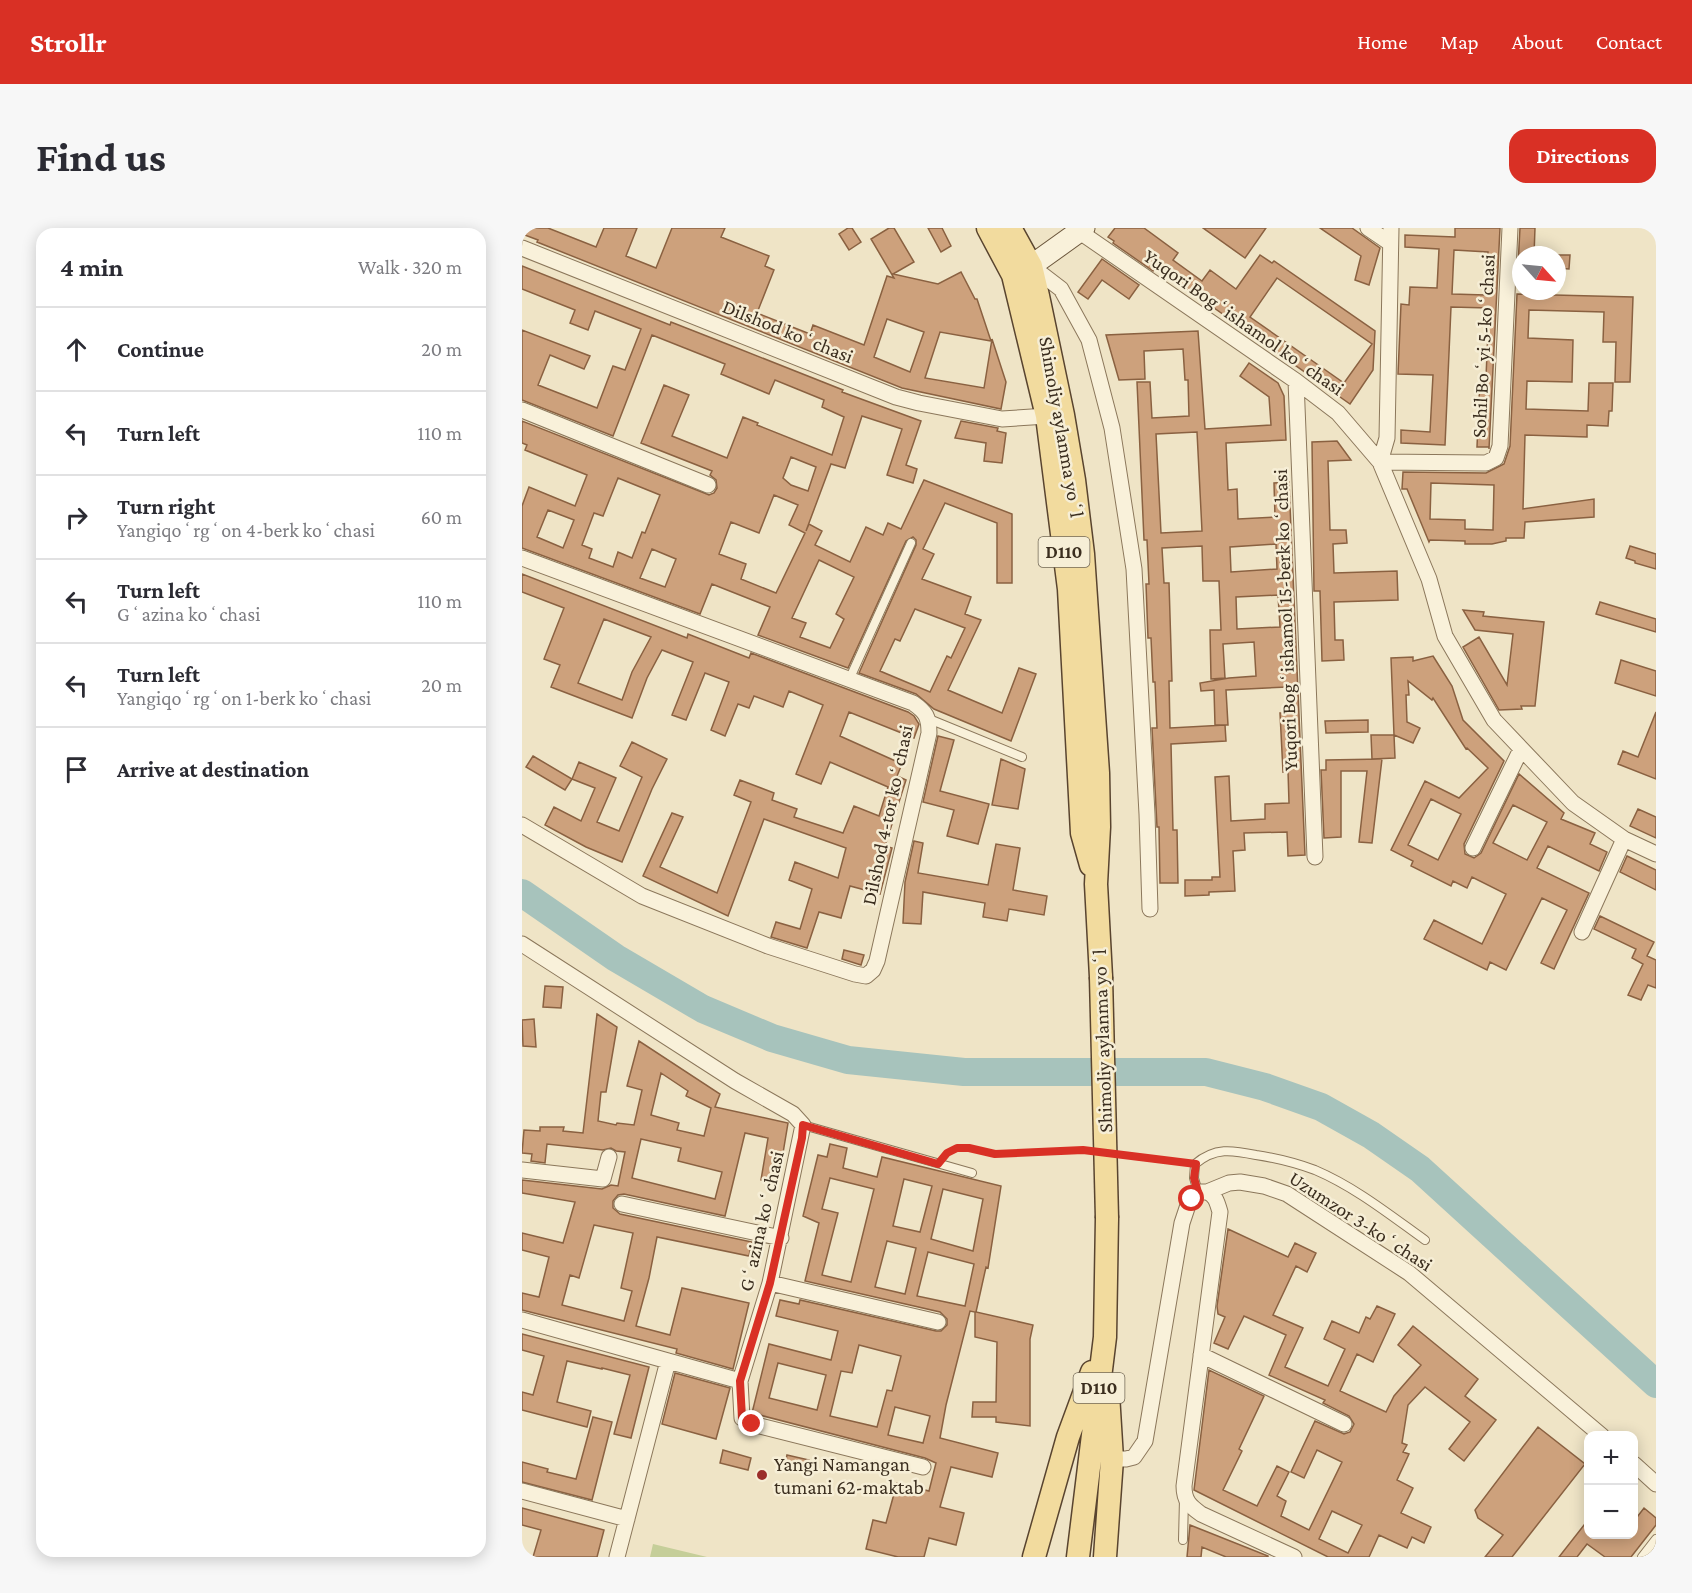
<!DOCTYPE html>
<meta charset="utf-8">
<style>
body{margin:0;font-family:"Crimson Pro",serif;background:#f7f7f7;color:#2b2b33}
.controls{position:absolute;right:18px;bottom:18px;display:grid;overflow:hidden;border-radius:12px;box-shadow:0 3px 15px #0003}
.controls button{width:54px;height:54px;display:grid;place-items:center;padding:0;border:0;border-bottom:2px solid #e1e1e2;background:#fff;color:#2b2b33;font:30px sans-serif}
.compass{position:absolute;left:990px;top:18px;width:54px;height:54px;border-radius:50%;background:#fff;box-shadow:0 3px 15px #0003;rotate:117deg}
.stop{position:absolute;width:18px;height:18px;margin:-14px;border:4px solid #d93025;border-radius:50%;background:#fff}
.stop.end{background:#d93025;border-color:#fff;box-shadow:0 2px 6px #0008}
.list{margin:0;padding:0;list-style:none}
h2{display:flex;justify-content:space-between;align-items:center;height:78px;margin:0;padding:0 24px;font-size:26px}
h2 small{font-size:20px;font-weight:400;color:#7c7c81}
.list li{display:grid;grid-template-columns:39px 1fr auto;gap:18px;align-items:center;box-sizing:border-box;height:84px;padding:0 24px;border-top:2px solid #e1e1e2}
.list b{display:block;font-size:22px;white-space:nowrap}
.list p{margin:0;font-size:20px;white-space:nowrap;color:#7c7c81}
.list em{font-size:20px;font-style:normal;color:#7c7c81}
.icon{flex:none;width:33px;height:33px;fill:none;stroke:currentColor;stroke-width:2;stroke-linecap:round;stroke-linejoin:round}
.map{position:relative;flex:none;width:1134px;height:1329px;overflow:hidden;border-radius:18px}
header{display:flex;align-items:center;gap:36px;box-sizing:border-box;height:84px;padding:0 30px;background:#d93025;color:#fff}
header strong{font-size:28px}
nav{display:flex;gap:33px;margin-inline-start:auto;font-size:21px}
.intro{display:flex;align-items:center;justify-content:space-between;box-sizing:border-box;height:144px;padding:0 36px}
h1{margin:0;font-size:42px}
.button{padding:15px 27px;border-radius:18px;background:#d93025;color:#fff;font-size:21px;font-weight:700}
main{display:flex;gap:36px;padding:0 36px}
aside{flex:1;background:#fff;border-radius:18px;box-shadow:0 3px 15px #0003}
.map>svg:first-child{display:block}
</style>
<header>
<strong>Strollr</strong>
<nav><a>Home</a><a>Map</a><a>About</a><a>Contact</a></nav>
</header>
<div class="intro"><h1>Find us</h1><a class="button">Directions</a></div>
<main>
<aside>
<h2>4 min<small>Walk · 320 m</small></h2>
<ul class="list">
<li><svg class="icon" aria-label="ahead" viewBox="0 0 24 24"><path d="M12 20V5M6 11l6-6 6 6"/></svg><div><b>Continue</b></div><em>20 m</em></li>
<li><svg class="icon" aria-label="left" viewBox="0 0 24 24"><path d="M17 20v-9H6M10 6l-5 5 5 5"/></svg><div><b>Turn left</b></div><em>110 m</em></li>
<li><svg class="icon" aria-label="right" viewBox="0 0 24 24"><path d="M7 20v-9h11M14 6l5 5-5 5"/></svg><div><b>Turn right</b><p>Yangiqoʻrgʻon 4-berk koʻchasi</p></div><em>60 m</em></li>
<li><svg class="icon" aria-label="left" viewBox="0 0 24 24"><path d="M17 20v-9H6M10 6l-5 5 5 5"/></svg><div><b>Turn left</b><p>Gʻazina koʻchasi</p></div><em>110 m</em></li>
<li><svg class="icon" aria-label="left" viewBox="0 0 24 24"><path d="M17 20v-9H6M10 6l-5 5 5 5"/></svg><div><b>Turn left</b><p>Yangiqoʻrgʻon 1-berk koʻchasi</p></div><em>20 m</em></li>
<li><svg class="icon" aria-label="arrive" viewBox="0 0 24 24"><path d="M6 21V4h12l-3 4 3 4H6"/></svg><div><b>Arrive at destination</b></div></li>
</ul>
</aside>
<div class="map">
<svg width="1134" height="1329" viewBox="0 0 1134 1329">
<rect width="100%" height="100%" fill="#efe4c6"/>
<!-- green -->
<path fill="#c5ce99" d="M131 1316 185 1329H128Z"/>
<g fill="none" stroke-linecap="round" stroke-linejoin="round">
<!-- river -->
<path stroke="#a7c3bc" stroke-width="28" d="M0 665 94 730 181 781 250 810 326 832 442 844H684L743 859 799 879 849 907 898 941 1134 1156"/>
</g>
<!-- building -->
<path fill="#cda17c" stroke="#8a6141" stroke-width="1.5" fill-rule="evenodd" d="M0 0H26L74 19 82 0H115L104 28 134 40 150 0H203L199 9 247 28 243 38 252 42 235 85 288 106 291 97 342 117 365 48 372 50 349 11 367 0H372L392 34 371 46 416 56 439 44 453 71H455L469 113 418 104 403 150 462 160 470 111 484 154 479 181 380 160 15 14 16 12 0 6ZM365 91 402 104 388 144 352 129Z
M326 0H330L339 14 327 22 317 6Z
M406 0H420L429 18 419 24Z
M593 0H622L656 25 651 32 680 53 688 42 714 61 738 27 750 35 752 33 853 103 851 142 828 176 634 39 631 43 591 15 592 13 586 9ZM755 50 850 116 822 155 728 89Z
M681 0H744L723 30Z
M798 0H830L858 20 847 57 833 52 839 28Z
M933 0H978L967 221V219H955L958 149H964L967 80 929 79 923 217 879 215V202L908 204 911 147 876 146 879 76 887 77 888 59 915 60 917 21 883 19V7L933 9ZM932 22 966 24 964 67 930 66Z
M998 0H1013L1012 27H999V38H996Z
M1035 27H1048L1047 41 1035 40Z
M580 31 617 57 607 71 580 52 566 71 556 64Z
M0 38 148 97 149 94 210 118 321 162 320 164 399 193 384 237 395 241 391 255 365 247 380 201 340 188 323 240 309 236 284 303 287 296 300 303 293 317 328 334 344 299 361 307 366 295 379 301 402 252 490 286V355H475V295L423 275 401 321 412 326 400 351 449 369 443 386 459 392 426 462 480 485 497 440 514 446 489 513 412 481 394 466 337 445 394 317V312L391 309 384 313 326 440 236 407 248 379 190 356 178 386 0 320V278L7 259 53 278 65 247 3 222 5 217 0 215V193L187 267 192 265 195 260 194 252 188 247 190 243 119 215 142 157 167 167 150 208 205 230 221 189 236 195 235 197 310 227 322 189 300 179 302 172 253 152 247 166 199 146 203 136 130 107 91 208 0 172V102L68 128 62 141 28 127 16 157 75 180 91 138 103 142 119 101 73 83 66 102 48 95 53 82 0 61ZM269 229 294 239 286 263 269 257 261 250ZM96 250 138 267 123 305 120 304 110 330 96 324 91 339 67 330 70 321 60 317 72 285 81 288ZM252 267 276 277 267 297 283 305 254 365 219 351 224 336 197 326 209 294 237 305ZM26 282 52 292 41 320 15 309ZM130 321 154 331 143 359 118 350ZM297 332 332 349 314 386 322 391 308 420 278 409 284 395 270 390ZM393 381 443 400 429 430 425 428 408 464 358 443 373 411 378 413Z
M995 66 1111 69 1108 154H1093L1094 114H1081L1082 84 1007 82 1006 110 1051 112 1050 154 1005 153 1004 181 1066 183 1067 155H1091L1090 183H1087L1086 198 1065 197V209L1003 207 1001 281 1072 271V289L1003 294 1002 310H984V313L970 316H943V313L908 312 907 314 885 261H880L881 244 964 245 982 236 988 218ZM909 255 972 257 971 302 943 301V292L908 291Z
M676 103 683 201 749 197 747 169 718 148 727 135 756 155 762 168 764 212 704 215 706 262 715 261 716 291 753 289 752 255 767 254 783 627 766 628 765 604 722 605 723 622 711 623 713 663 687 664V667L663 668V652H690V649H698L693 549 707 548 709 593 743 591V576L767 575 766 543 761 544 758 485H766L765 459 704 462 706 497H693L692 462 679 463 678 455 707 450 734 448 732 414 701 416 703 450 689 451 688 402H699L697 353H681L680 318 640 320 642 355H647L650 453H647L648 500 703 497 704 513 649 516 651 602H655L656 655H638L637 599H635L630 500H635L633 454H631L629 410H626L624 356H627L625 312H622L615 154H628L630 190 667 188 666 152H663L661 121 622 123 623 151 597 152 584 107ZM675 204 680 303 639 305 634 206ZM754 316 755 341 709 344 708 319ZM756 367 758 399 715 401 714 369Z
M439 193 476 200 475 203 484 205 480 235 462 233 464 215 433 210Z
M815 213 829 232 806 233 808 302H824L825 315 811 316 812 345 875 343 876 372 812 374 813 412H821L822 432 800 433 798 363H792L790 214Z
M1108 318 1134 326V341L1113 335V333L1104 330Z
M0 346 165 410 166 406 227 430 229 425 386 484 392 488 397 496 392 510 327 484 318 508 380 536 375 548 384 552 363 618 370 620 358 666 328 658 319 690 297 684 285 720 249 709 254 694 278 701 290 661 267 652 273 634 316 650 324 620 242 591 206 688 121 648 150 585 161 589 138 639 195 665 229 574 212 567 218 552 252 565 250 572 275 581 272 589 321 605 332 578 357 588 366 559 308 534 299 556 274 546 301 477 267 463 261 479 232 468 227 480 216 476 203 508 189 502 207 454 183 445 164 492 150 487 171 434 140 422 125 450 110 490 29 459 38 437 22 431 42 380 0 364ZM82 391 129 409 110 444 100 472 56 455Z
M1078 374 1134 391V404L1074 386Z
M941 382 962 384 961 388 1022 394 1013 478H999L1000 481 977 482 941 419 957 409 985 457 991 406 953 402Z
M911 428 930 458 941 492 982 533 942 616 943 626 952 630 959 625 997 546 1042 585 1039 591 1073 605 1068 616 1085 624 1077 643 1026 618 1015 640 1067 665 1032 741 1019 735 1045 682 1020 670 984 742 968 734 965 742 902 711 912 692 960 716 984 666 950 649 945 660 931 653 929 658 889 638 891 633 869 622 903 553 937 570 966 540 945 520 944 521 911 470 910 472 886 453 887 467H884L885 494 898 500 891 515 872 507 869 430 891 429V433ZM909 571 939 586 916 632 886 617ZM991 577 1025 594 1005 632 971 615Z
M1099 432 1134 443V468L1093 455Z
M1134 484V551L1096 536 1101 523 1116 529Z
M846 492V504L804 505 803 493Z
M849 507H872L873 530 850 531Z
M416 508 432 512 418 563 467 576 456 616 425 608 432 582 401 574Z
M110 514 145 531 130 561 100 634 64 619 23 597 32 579 59 593 73 560 50 551 57 534 94 550 75 594 97 603 120 549 98 538Z
M11 528 50 551 43 562 4 539Z
M479 531 503 541 496 581 470 577Z
M860 531 850 615 837 614 845 543H819V609L802 610 799 542H804V532Z
M1116 581 1134 589V610L1108 598Z
M392 613 401 615 396 645 466 657 474 616 498 620 491 662 525 668 522 687 487 681 485 693 461 689 463 675 401 664 399 696 381 695 383 654Z
M1105 628 1134 642V662L1098 644Z
M1078 688 1132 714 1125 728 1134 732V760L1126 757 1119 772 1106 767 1121 736 1110 730 1114 721 1072 701Z
M322 722 342 727 339 737 320 731Z
M23 758 41 759 39 780 21 779Z
M75 786 95 799 84 864H79L76 893 94 897 95 895 112 897 120 862 105 858 117 813 198 866 193 879 266 895 256 955 239 952 246 910 223 905 203 988 102 966 96 967 91 973V980L98 986 230 1014 227 1028 135 1009 127 1050 114 1098 148 1107 160 1060 227 1075 211 1141 154 1125 155 1121 0 1082V1065L17 1069 27 1029 0 1022V1005L41 1015 53 974 0 965V952L80 961 89 957 96 958 103 924 94 923 89 920 81 922 25 916 23 935 9 933 10 926 0 925 2 902 18 903V899H42L41 903 61 905ZM139 845 166 863 164 868 189 880 182 908 155 902 157 895 129 887ZM119 911 159 920 156 933 200 944 193 971 110 950ZM72 997 111 1005 99 1060 110 1063 102 1093 40 1077 48 1047 57 1050Z
M12 791 14 819 1 818 0 792Z
M308 916 325 920 321 940 355 949 360 929 479 958 466 1040 464 1039 454 1084 511 1097 508 1111V1198L474 1194V1189H450L451 1174H474L475 1114 453 1109V1084L448 1083 424 1177 418 1210 476 1225 470 1249 429 1239 418 1279 442 1285 434 1317 407 1310 402 1329H376L344 1321 351 1292 364 1295 375 1255 407 1263 414 1235 403 1230 230 1185 247 1116 309 1132 316 1103 254 1088 258 1072 277 1076 278 1072 414 1103H419L425 1097V1091L418 1084 283 1053 297 995 281 988 296 927 305 929ZM308 950 352 961 329 1054 300 1047 316 985 300 981ZM382 951 410 958 398 1004 371 998ZM421 961 461 971 451 1023 409 1011ZM365 1013 394 1020 383 1066 353 1059ZM406 1024 452 1036 443 1078 395 1068ZM337 1117 379 1128 370 1163 365 1162 355 1199 308 1188 319 1143 330 1145ZM256 1135 304 1147 295 1182 247 1170ZM373 1179 408 1188 401 1215 366 1207Z
M706 1001 766 1029 773 1015 794 1025 785 1044 774 1038 751 1087 781 1100 763 1139 806 1158 823 1121 802 1111 810 1093 837 1105 844 1089 848 1091 855 1078 873 1086 851 1134 835 1126 818 1163 864 1184 872 1168 899 1137 876 1117 891 1098 956 1151 943 1168 974 1192 942 1233 927 1221 948 1194 903 1159 886 1177 880 1215 885 1217 881 1224 887 1226 875 1252 891 1260 879 1285 909 1299 902 1315 890 1309 885 1320 857 1307 847 1329H806L672 1262 687 1142 742 1168 717 1221 720 1223 701 1262 735 1278 755 1238 767 1244 755 1268 764 1273 759 1288 787 1302 820 1234 795 1222 782 1250 769 1244 793 1193 822 1206 828 1204 832 1196 827 1188 801 1175 803 1172 747 1147 764 1107 722 1088 706 1121 692 1115 703 1089 696 1086 695 1078ZM810 1283 840 1297 826 1325 797 1311Z
M0 1106 127 1139 109 1210 92 1206 108 1147 80 1140V1141L45 1133 35 1174 69 1183 65 1199 0 1182V1164L11 1167 22 1128 0 1122Z
M153 1145 208 1160 194 1211 140 1196Z
M71 1189 90 1194 70 1272 0 1254V1234L26 1241 25 1244 54 1251Z
M1016 1199 1063 1236 990 1329H963L981 1307 956 1290 953 1282Z
M201 1222 229 1230 226 1242 198 1235Z
M265 1227 287 1232 284 1245 262 1241Z
M0 1280 82 1302 75 1329H11L19 1302 0 1297Z
M1122 1280 1134 1290V1297L1109 1329H1083L1065 1316 1055 1329H1037L1066 1292V1306H1112V1293Z
M668 1297 746 1328V1329H704L680 1319 679 1329H665Z"/>
<g fill="none" stroke-linecap="round" stroke-linejoin="round">
<defs>
<path id="service" d="M327 452 389 315
M407 491 500 529
M281 897 450 945
M676 964 672 950 673 936C693 919 710 922 734 927 754 930 774 935 793 942 833 959 868 987 903 1012
M661 1312 662 1271
M1120 1329 1134 1311"/>
<path id="minor" d="M846 0 868 15
M869 0 865 210 858 234 964 235 974 230 978 218 988 0
M558 4 774 153 816 185 858 234 907 351 923 408 972 492 1051 575 1102 611 1134 626
M0 20 374 169 397 175 480 191 525 188
M509 38 539 61 567 112 590 200 612 341 625 586 628 681
M774 153 793 629
M0 182 186 257
M0 330 391 475C404 484 407 489 407 505L355 733 351 742 344 748 333 746 246 718 120 668 0 597
M951 620 999 521
M1060 704 1102 611
M0 716 213 853 271 886 281 897 248 1055 218 1153 146 1133 95 1329
M0 942 81 951 87 929
M100 976 259 1010
M248 1055 416 1094
M0 1092 146 1133
M679 1127 822 1196
M218 1153 220 1190 230 1196 401 1239
M590 1231H604L612 1229 623 1213 660 995 666 977 676 964H685
M1112 1236 1134 1256
M0 1263 105 1291
M772 1329 679 1286C668 1278 662 1273 662 1258L698 984C695 974 694 968 685 964L707 955 718 954 742 958 765 966 887 1045 1080 1208"/>
<path id="secondary" d="M493 46 509 38 562 0"/>
<path id="primary" d="M466 0 491 47 525 188 547 361 560 605 569 637
M488 0 509 38 516 68 541 187 552 252 561 326 576 545 577 599 574 656 579 749
M512 1329 546 1209 570 1144
M556 1329 583 1109 585 990
M583 1329 590 1231 586 1166"/>
</defs>
<!-- service casing -->
<use href="#service" stroke="#8b775b" stroke-width="10"/>
<!-- minor casing -->
<use href="#minor" stroke="#8b775b" stroke-width="17"/>
<!-- secondary casing -->
<use href="#secondary" stroke="#6d583e" stroke-width="23"/>
<!-- primary casing -->
<use href="#primary" stroke="#59442f" stroke-width="25"/>
<!-- path -->
<path stroke="#8b775b" stroke-width="3" stroke-dasharray="4.5 3" stroke-linecap="butt" d="M424 926C441 914 455 925 474 926 504 928 535 920 565 922
M601 927 663 935"/>
<!-- service -->
<use href="#service" stroke="#f9f1da" stroke-width="8"/>
<!-- minor -->
<use href="#minor" stroke="#f9f1da" stroke-width="15"/>
<!-- secondary -->
<use href="#secondary" stroke="#f9f1da" stroke-width="21"/>
<!-- primary -->
<use href="#primary" stroke="#f2db9e" stroke-width="22"/>
<defs>
<path id="primary-bridge" d="M579 749 585 990"/>
</defs>
<!-- primary-bridge casing -->
<use href="#primary-bridge" stroke="#59442f" stroke-width="25" stroke-linecap="butt"/>
<!-- primary-bridge -->
<use href="#primary-bridge" stroke="#f2db9e" stroke-width="22"/>
</g>
<g fill="none" stroke-linecap="round" stroke-linejoin="round">
<!-- route -->
<path stroke="#d93025" stroke-width="8" d="M230 1196 220 1190 218 1153 248 1055 280 910 281 897 416 936 425 925 435 920H447L473 926 561 922 674 936 672 950 676 964 670 971"/>
</g>
<!-- markers -->
<circle fill="#9b2e2a" stroke="#f6eed6" stroke-width="2" cx="240" cy="1247" r="6"/>
<g text-anchor="middle" dominant-baseline="central" stroke-width="5" stroke-linejoin="round" paint-order="stroke">
<!-- shield labels -->
<g fill="#f6eed6" stroke="#736856" stroke-width="1.5">
<rect x="516.5" y="309" width="51" height="30" rx="4.5"/>
<rect x="551.5" y="1145" width="51" height="30" rx="4.5"/>
</g>
<g font-size="18" font-weight="bold" fill="#3b2e1f">
<text x="542" y="324">D110</text>
<text x="577" y="1160">D110</text>
</g>
<!-- street labels -->
<g font-size="20" fill="#3b2e1f" stroke="#f6eed6">
<text transform="translate(722 94) rotate(35)">Yuqori Bogʻishamol koʻchasi</text>
<text transform="translate(266 103) rotate(22)">Dilshod koʻchasi</text>
<text transform="translate(961 118) rotate(-87)">Sohil Boʻyi 5-koʻchasi</text>
<text transform="translate(540 199) rotate(80)">Shimoliy aylanma yoʻl</text>
<text transform="translate(763 392) rotate(-92)">Yuqori Bogʻishamol 15-berk koʻchasi</text>
<text transform="translate(365 587) rotate(-78)">Dilshod 4-tor koʻchasi</text>
<text transform="translate(580 813) rotate(-92)">Shimoliy aylanma yoʻl</text>
<text transform="translate(239 993) rotate(-77)">Gʻazina koʻchasi</text>
<text transform="translate(839 993) rotate(33)">Uzumzor 3-koʻchasi</text>
</g>
<!-- poi labels -->
<g font-size="20" fill="#3b2e1f" stroke="#f6eed6" text-anchor="start">
<text x="252" y="1236">Yangi Namangan<tspan x="252" dy="23">tumani 62-maktab</tspan></text>
</g>
</g>
</svg>
<div class="controls">
<button>+</button>
<button>−</button>
</div>
<svg class="compass" viewBox="-18 -18 36 36"><path d="M0-13l5 13h-10z" fill="#e53935"/><path d="M0 13l5-13h-10z" fill="#7c7c81"/></svg>
<div class="stop" style="left:670px;top:971px"></div>
<div class="stop end" style="left:230px;top:1196px"></div>
</div>
</main>
